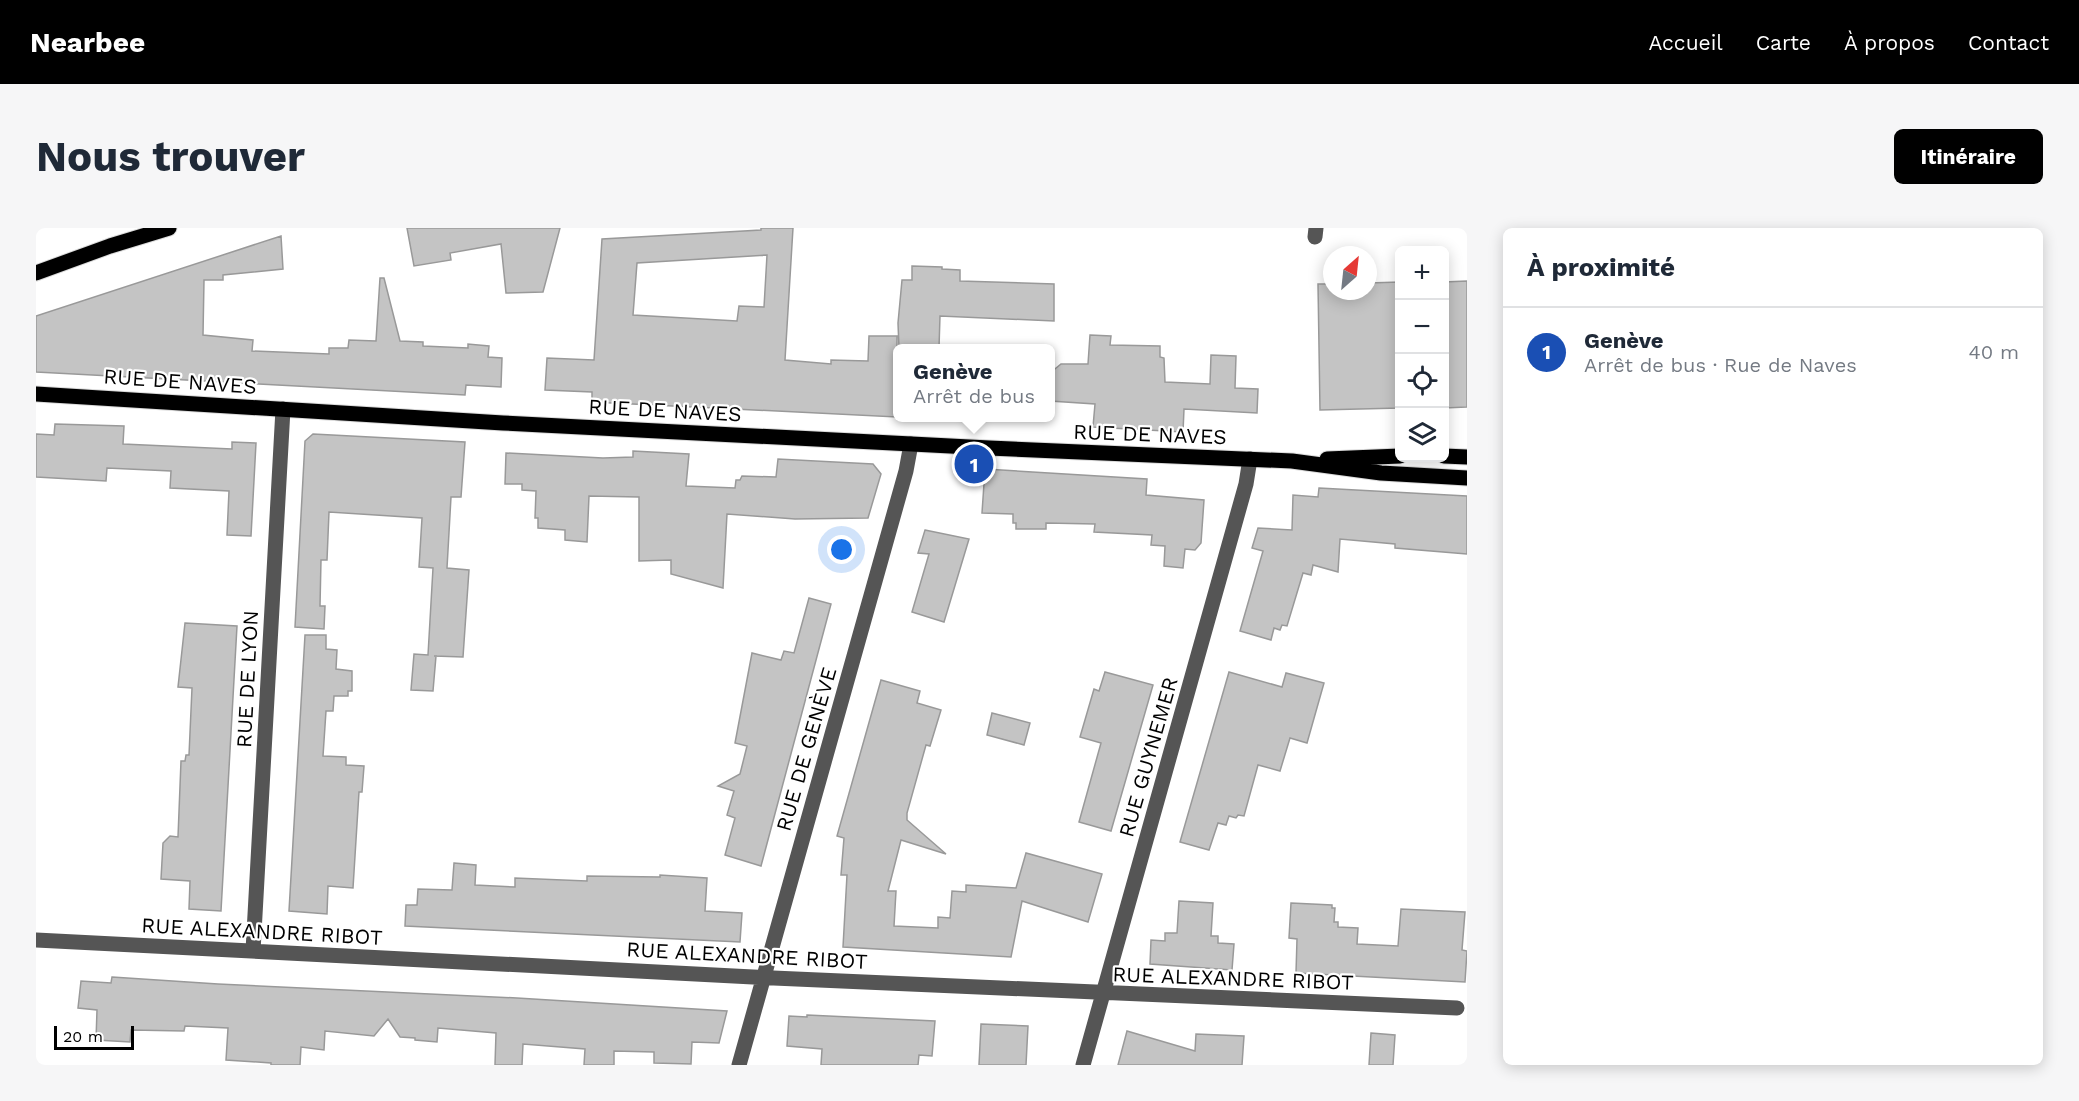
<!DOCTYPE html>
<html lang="fr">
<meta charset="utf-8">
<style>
body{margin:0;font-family:"Work Sans",sans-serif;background:#f6f6f7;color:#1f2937}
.controls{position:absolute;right:18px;top:18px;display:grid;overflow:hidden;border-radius:9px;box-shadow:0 3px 15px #0003}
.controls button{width:54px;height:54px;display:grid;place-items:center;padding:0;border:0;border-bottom:2px solid #e0e1e3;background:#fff;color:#1f2937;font:30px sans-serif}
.compass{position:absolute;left:1287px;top:18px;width:54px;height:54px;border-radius:50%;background:#fff;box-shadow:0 3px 15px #0003;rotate:27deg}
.scale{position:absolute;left:18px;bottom:15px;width:80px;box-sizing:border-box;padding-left:6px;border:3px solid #000;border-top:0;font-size:16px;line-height:21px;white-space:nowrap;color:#000;-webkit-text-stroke:4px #fff;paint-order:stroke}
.you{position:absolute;left:806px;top:322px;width:21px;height:21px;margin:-15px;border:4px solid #fff;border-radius:50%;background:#1a73e8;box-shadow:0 0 0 9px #1a73e833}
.badge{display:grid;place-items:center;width:39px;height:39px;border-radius:50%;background:#000;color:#fff;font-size:20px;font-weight:700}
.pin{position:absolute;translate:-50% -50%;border:3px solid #fff;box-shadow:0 2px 6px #0006}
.popup{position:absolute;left:857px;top:116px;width:162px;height:78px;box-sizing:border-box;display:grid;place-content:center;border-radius:9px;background:#fff;filter:drop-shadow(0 2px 4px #0005);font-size:20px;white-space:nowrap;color:#747a83}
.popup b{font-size:22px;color:#1f2937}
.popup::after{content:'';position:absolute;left:50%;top:100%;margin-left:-12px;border:12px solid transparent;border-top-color:#fff}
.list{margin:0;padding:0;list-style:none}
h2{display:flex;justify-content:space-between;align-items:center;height:78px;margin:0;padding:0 24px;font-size:26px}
h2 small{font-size:20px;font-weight:400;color:#747a83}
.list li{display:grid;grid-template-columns:39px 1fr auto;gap:18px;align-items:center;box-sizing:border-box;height:90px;padding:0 24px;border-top:2px solid #e0e1e3}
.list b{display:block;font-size:22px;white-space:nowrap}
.list p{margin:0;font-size:20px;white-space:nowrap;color:#747a83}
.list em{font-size:20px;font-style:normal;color:#747a83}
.icon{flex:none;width:33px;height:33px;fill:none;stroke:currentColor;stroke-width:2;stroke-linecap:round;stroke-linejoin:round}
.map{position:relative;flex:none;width:1431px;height:837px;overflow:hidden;border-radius:9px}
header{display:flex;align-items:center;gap:36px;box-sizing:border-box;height:84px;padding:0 30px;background:#000;color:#fff}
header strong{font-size:28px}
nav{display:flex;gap:33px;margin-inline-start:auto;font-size:21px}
.intro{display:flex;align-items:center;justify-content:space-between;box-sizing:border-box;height:144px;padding:0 36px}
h1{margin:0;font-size:42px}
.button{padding:15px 27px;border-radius:9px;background:#000;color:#fff;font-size:21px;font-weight:700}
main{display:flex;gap:36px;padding:0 36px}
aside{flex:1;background:#fff;border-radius:9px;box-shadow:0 3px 15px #0003}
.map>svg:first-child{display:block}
</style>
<header>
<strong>Nearbee</strong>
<nav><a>Accueil</a><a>Carte</a><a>À propos</a><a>Contact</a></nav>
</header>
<div class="intro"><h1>Nous trouver</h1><a class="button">Itinéraire</a></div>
<main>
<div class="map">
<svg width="1431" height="837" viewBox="0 0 1431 837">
<rect width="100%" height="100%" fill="#fff"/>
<!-- building -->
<path fill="#c4c4c4" stroke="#999" stroke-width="1.5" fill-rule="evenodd" d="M371 0H524L507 64 470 65 465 16 414 25 415 32 378 38Z
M725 0H757L749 132 795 136V132L832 133 833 108H861V189L556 174V164L509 162 511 130 558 132 566 11 725 2ZM731 27 728 79 703 78 701 93 597 87 601 35Z
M245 8 247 41 187 47V52H168L167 107 217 112 216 123 293 126V120H312L313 112 340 113 344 50H348L364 113 387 114V118L432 120V116L453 118 452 129 466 130 465 159 430 157 429 167 0 144V88Z
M876 38 906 39V41L924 42V53L1018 56V93L904 88 903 120H863L862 95 866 52H876Z
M1431 53V179L1408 180V54Z
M1364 54V180L1284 182 1282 56H1296V63H1332V55Z
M1054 107 1075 108 1074 117 1124 118V129L1128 130 1129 154 1174 156 1175 127 1200 128 1199 160 1222 161 1221 185 1148 181 1147 204 1057 199 1059 176 1014 173V145L1025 136H1052Z
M19 196 88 198 87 216 196 221V214L220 215 215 308 191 307 193 263 134 260 135 243 71 240 70 253 0 249V206L18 207Z
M277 206 429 214 425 269H415L411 340 433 342 427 429 398 428H400L397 463 375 462 378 426 392 427 397 340 383 339 386 290 293 284 291 332H285L284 378H289L288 401 259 399 269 213Z
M597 223 653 226 650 258 699 260 700 252H704L706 248 740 249 742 231 837 236 845 246 832 290 759 291 691 286 687 360 635 346V332L603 333V269L553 268 551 314 529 312V302L502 300V290H499L500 263 486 262V256H469L470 225 567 230 597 229Z
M949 241 1111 251 1110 267 1168 272 1165 315 1159 322 1149 321 1147 340 1128 338 1129 318 1115 317 1116 307 1058 304 1059 296 1010 295V301H980V295H977V286L946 285Z
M1283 260 1431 268V326L1359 320V316L1304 311 1302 344 1277 337 1275 347 1267 345 1251 398 1246 397 1244 402 1238 400 1235 412 1204 403 1227 323 1216 320 1222 300 1256 302 1257 267 1282 269Z
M889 302 933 311 908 394 876 384 893 326 882 325Z
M773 370 795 376 725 638 689 627 699 590 691 587 698 563 682 558 704 546 711 518 699 515 716 425 745 432 748 423 758 425Z
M149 395 201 398 185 683 153 681 154 653 125 651 127 615 134 608 142 609 145 533H149L150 527H153L156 460 142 459Z
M269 407H290V421L301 422 300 441 316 443V463H312V468H298L297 483H290L287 528 310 529V537L328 538 326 564H323L317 660 292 658 291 686 253 683Z
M1069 444 1117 457 1075 603 1043 594 1065 515 1044 509 1058 461 1063 463Z
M1193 444 1246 459 1250 445 1288 455 1271 515 1254 510 1244 543 1222 537 1208 588 1202 587 1200 590 1193 588 1190 597 1182 595 1173 622 1144 614Z
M845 452 884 463 881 475 905 482 894 518 890 517 871 585V592L910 626 865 612 852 663H860L858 698 902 700V689L914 690 916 663 930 664V657L980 660 990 625 1066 646 1052 694 986 673 975 729 807 719 811 647H805L808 610 801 608Z
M956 485 994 495 988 517 951 507Z
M418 635 440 637 439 657 479 659V650L551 653V648L624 649V647L671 650 669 683 706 685 704 714 369 698 370 677H381L382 661 416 662Z
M1143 673 1177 675 1175 708H1182V715L1198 716 1196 742 1114 736 1115 712 1129 713V705H1141Z
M1255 675 1296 677V680H1299L1298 694H1302V699L1322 700 1321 716 1362 718 1365 681 1429 684 1426 722 1431 723 1429 754 1260 745 1261 711 1253 710Z
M76 749 182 756 481 770 691 783 683 815 656 814 655 836 618 835V824L578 823V837H548L549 821 487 816 486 837H459L460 805 402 800 401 814 379 812V810L364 809 352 791 338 808 289 803 288 822 265 819 264 837H235V835L190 832 192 800 149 798 148 803 95 802 94 814 60 812 61 782 42 780 45 753 75 755Z
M771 787 899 793 896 828 883 827 882 837H785L786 821 751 818 753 788 771 789Z
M945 796 992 798 990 837H943Z
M1091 803 1159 823 1160 806 1208 808 1206 837H1082Z
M1335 805 1359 807 1357 837H1333Z"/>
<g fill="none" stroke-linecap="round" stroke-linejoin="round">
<defs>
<path id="major" d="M0 45 74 18 133 0
M0 166 467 195 953 220 1256 233 1345 245 1431 250
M1408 228 1431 229
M1291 231 1364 228"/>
</defs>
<!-- major casing -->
<use href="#major" stroke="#dbdbdb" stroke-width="17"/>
<!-- minor -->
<path stroke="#555" stroke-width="15" d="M1279 9 1280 0
M0 712 717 749 1421 780
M217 723 247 181
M703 837 870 243 875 216
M1047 837 1210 256 1214 231"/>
<!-- major -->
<use href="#major" stroke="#000" stroke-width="15"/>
</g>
<g text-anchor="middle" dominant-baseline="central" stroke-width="4.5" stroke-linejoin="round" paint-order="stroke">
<!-- street labels -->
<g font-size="21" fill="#000" stroke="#fff">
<text transform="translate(144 153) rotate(4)">RUE DE NAVES</text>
<text transform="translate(629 182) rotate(3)">RUE DE NAVES</text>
<text transform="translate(1114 206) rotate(2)">RUE DE NAVES</text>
<text transform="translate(211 451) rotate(-87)">RUE DE LYON</text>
<text transform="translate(770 521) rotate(-74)">RUE DE GENÈVE</text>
<text transform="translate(1112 529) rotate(-74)">RUE GUYNEMER</text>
<text transform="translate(226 703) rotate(3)">RUE ALEXANDRE RIBOT</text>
<text transform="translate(711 727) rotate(3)">RUE ALEXANDRE RIBOT</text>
<text transform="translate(1197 750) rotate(2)">RUE ALEXANDRE RIBOT</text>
</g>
</g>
</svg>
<div class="controls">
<button>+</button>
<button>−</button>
<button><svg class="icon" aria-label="locate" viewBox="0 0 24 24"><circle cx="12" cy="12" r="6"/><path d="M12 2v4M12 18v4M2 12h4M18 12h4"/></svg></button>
<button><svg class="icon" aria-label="layers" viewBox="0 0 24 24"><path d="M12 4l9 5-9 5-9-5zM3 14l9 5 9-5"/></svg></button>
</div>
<svg class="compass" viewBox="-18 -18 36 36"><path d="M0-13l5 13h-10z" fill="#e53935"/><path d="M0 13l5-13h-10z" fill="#747a83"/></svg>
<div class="scale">20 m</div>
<div class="you"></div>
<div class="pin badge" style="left:938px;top:236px;background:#1a4fb4">1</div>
<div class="popup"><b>Genève</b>Arrêt de bus</div>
</div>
<aside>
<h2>À proximité<small></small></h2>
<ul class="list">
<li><span class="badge" style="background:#1a4fb4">1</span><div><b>Genève</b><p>Arrêt de bus · Rue de Naves</p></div><em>40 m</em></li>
</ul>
</aside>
</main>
